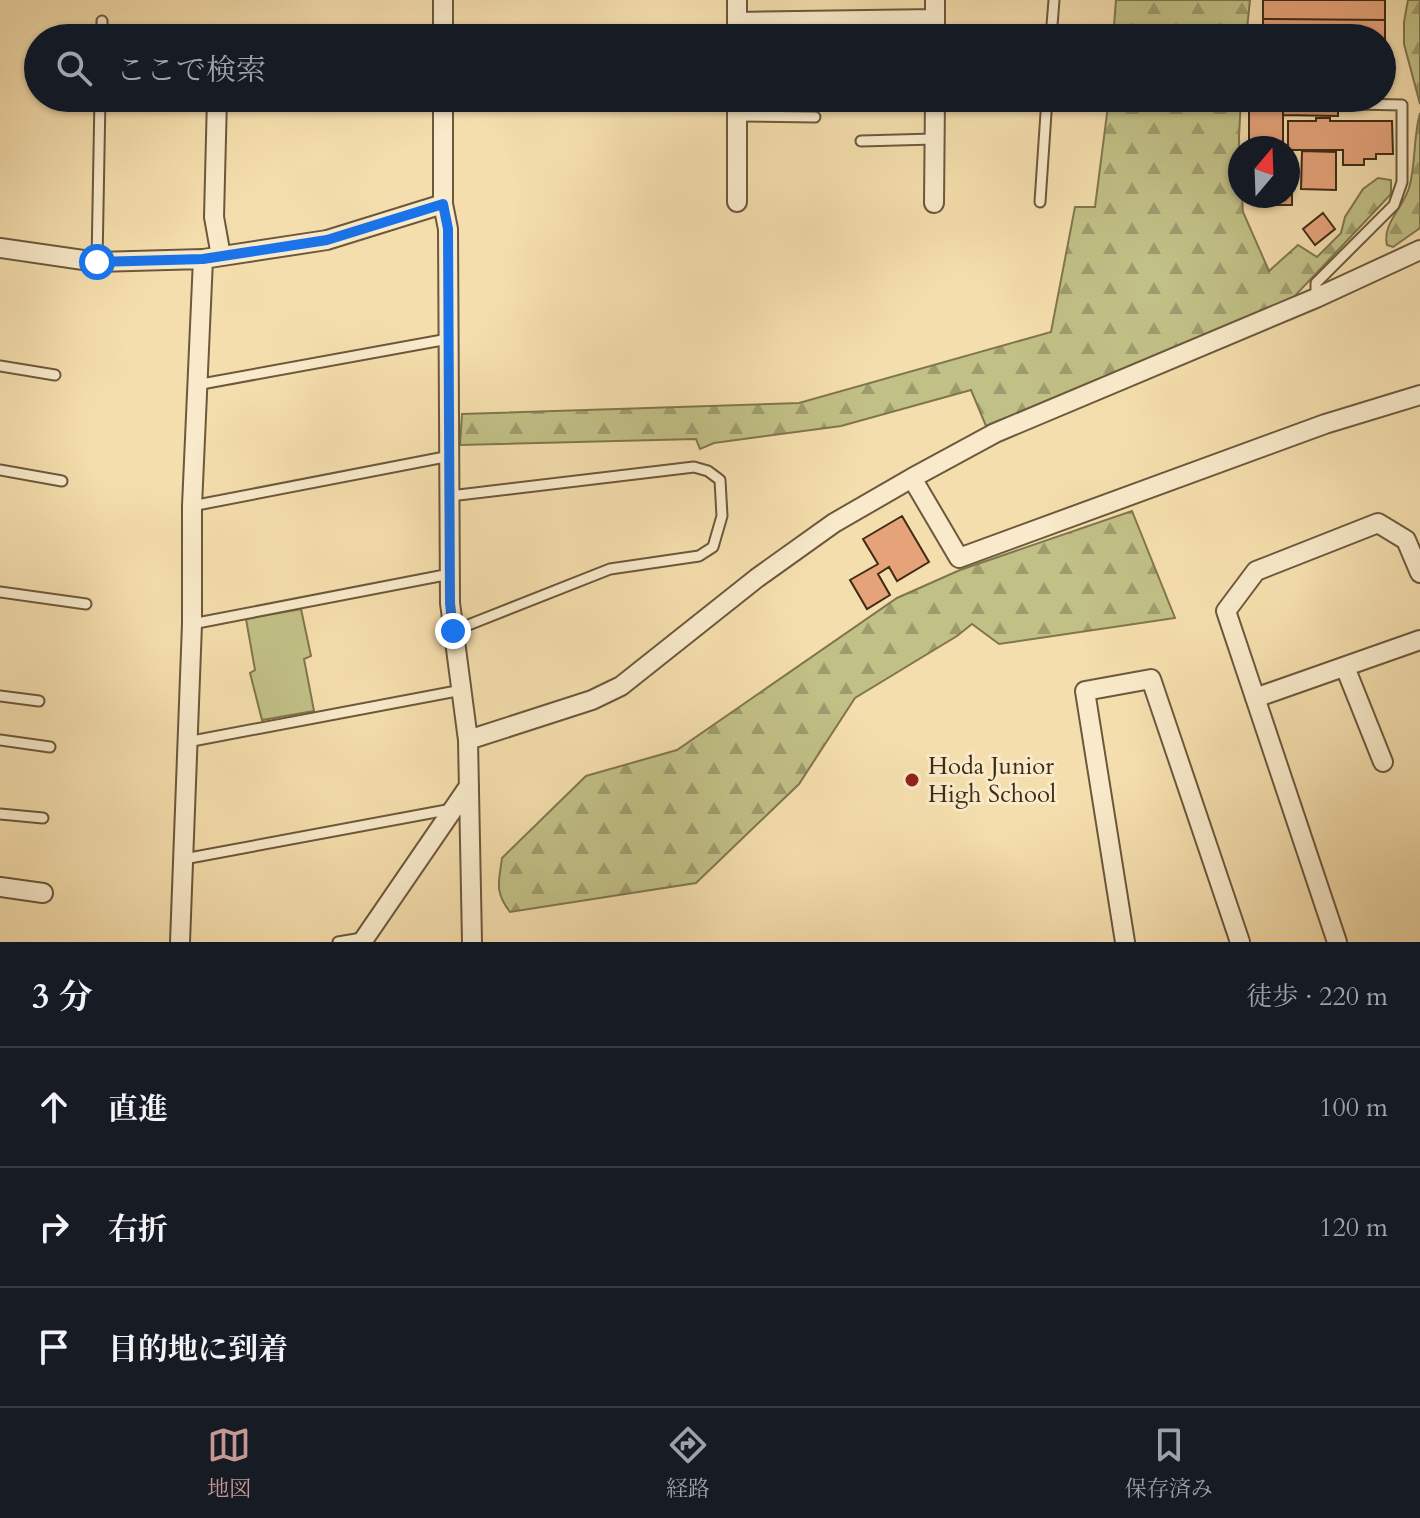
<!DOCTYPE html>
<html lang="ja">
<meta charset="utf-8">
<style>
body{margin:0;font-family:Cardo,"Noto Serif JP",serif;background:#242831;color:#f1f3f6}
.compass{position:absolute;left:1228px;top:136px;width:72px;height:72px;border-radius:50%;background:#171b24;box-shadow:0 2px 6px #0004;rotate:19deg}
.stop{position:absolute;width:24px;height:24px;margin:-18px;border:6px solid #1a73e8;border-radius:50%;background:#fff}
.stop.end{background:#1a73e8;border-color:#fff;box-shadow:0 2px 8px #0008}
.list{margin:0;padding:0;list-style:none}
h2{display:flex;justify-content:space-between;align-items:center;height:104px;margin:0;padding:0 32px;font-size:34px}
h2 small{font-size:26px;font-weight:400;color:#9ea1a6}
.list li{display:grid;grid-template-columns:52px 1fr auto;gap:24px;align-items:center;box-sizing:border-box;height:120px;padding:0 32px;border-top:2px solid #363941}
.list b{display:block;font-size:30px;white-space:nowrap}
.list em{font-size:26px;font-style:normal;color:#9ea1a6}
.icon{flex:none;width:44px;height:44px;fill:none;stroke:currentColor;stroke-width:2;stroke-linecap:round;stroke-linejoin:round}
.map{position:relative;flex:none;width:1420px;height:942px;overflow:hidden}
.search{position:absolute;background:#171b24;box-shadow:0 2px 6px #0004;left:24px;right:24px;top:24px;height:88px;display:flex;align-items:center;gap:20px;box-sizing:border-box;padding:0 28px;border-radius:44px;color:#9ea1a6;font-size:30px}
.sheet{height:464px;background:#171b24}
nav{display:flex;justify-content:space-around;align-items:center;box-sizing:border-box;height:112px;border-top:2px solid #363941;background:#171b24;font-size:22px;color:#9ea1a6}
nav a{display:grid;justify-items:center;gap:4px}
nav .on{color:#c59692}
.map>svg:first-child{display:block}
</style>
<div class="map">
<svg width="1420" height="942" viewBox="0 0 1420 942">
<defs>
<pattern id="forest-firs" width="22" height="20" patternUnits="userSpaceOnUse" patternTransform="scale(2)"><rect width="22" height="20" fill="#c1c086"/><path d="M5 1l3.5 6h-7zM16 11l3.5 6h-7z" fill="#9e9c6d"/></pattern>
</defs>
<rect width="100%" height="100%" fill="#f5dead"/>
<filter id="stains"><feTurbulence type="fractalNoise" baseFrequency=".0025" numOctaves="4"/><feColorMatrix values="0 0 0 0 .2 0 0 0 0 .09 0 0 0 0 .02 0 0 0 .5 -.17"/></filter>
<radialGradient id="worn" r=".72"><stop offset=".6" stop-color="#630" stop-opacity="0"/><stop offset="1" stop-color="#630" stop-opacity=".3"/></radialGradient>
<!-- green -->
<path fill="#c1c086" stroke="#80764e" stroke-width="2" d="M301 609 311 656 304 659 314 711 262 720 250 673 255 670 246 619Z"/>
<!-- forest -->
<path fill="url(#forest-firs)" stroke="#80764e" stroke-width="2" d="M1116 0H1250L1246 38H1113Z
M1408 0H1420V104L1404 44V22Z
M1109 98H1241L1239 137 1240 196H1242L1243 212 1269 271 1298 245 1317 257 1341 233 1345 217 1363 189 1378 178 1391 180V194L1292 299 986 426 971 390 841 426 714 443 700 449 696 439 460 445 462 414 799 403 1051 332 1075 207H1095Z
M1420 113V228L1393 247 1387 245C1382 224 1403 208 1409 188 1416 166 1413 137 1420 113Z
M1132 511 1175 618 999 644 972 624 957 636 855 698 799 784 696 883 510 912C494 891 499 882 502 858L586 776 677 750 897 598 960 570Z"/>
<!-- building -->
<path fill="#e6a37a" stroke="#3f2b16" stroke-width="2" d="M1263 0H1385V20L1263 19Z
M1263 19 1385 20V62H1382V38H1263Z
M1249 98H1283V143H1249Z
M1283 98H1338V116L1283 115Z
M1316 118H1330V121H1392L1393 154H1376V159H1364V165H1343V150H1288V121H1316Z
M1302 151 1336 152V190L1301 189Z
M1288 170H1292V205H1272V196H1288Z
M1323 213 1335 229 1315 245 1303 229Z
M902 516 929 562 897 581 889 567 878 574 890 595 867 609 850 580 878 564 863 539Z"/>
<g fill="none" stroke-linecap="round" stroke-linejoin="round">
<defs>
<path id="lane" d="M102 38V21
M1051 38 1054 0
M737 116 815 117
M861 141 934 139
M1040 202 1047 98
M97 262 100 98
M1316 298V283L1394 205 1402 182V105L1356 104
M0 366 55 375
M196 385 448 339
M0 470 62 481
M450 496 694 467 708 471 720 480 722 516 713 547 699 556 610 569 453 631
M192 506 450 456
M0 592 86 604
M192 624 450 574
M0 696 39 701
M0 740 50 747
M187 742 462 690
M0 814 43 818
M184 859 452 809
M338 942 362 938"/>
<path id="street" d="M737 22 935 19
M443 38V0
M737 38V0
M935 38V0
M217 98 214 217 221 256
M443 98V204L448 229 450 603 468 740 472 942
M737 98V202
M934 203 935 98
M0 248 97 262 203 259 327 240 443 204
M912 478 959 558 1325 424 1420 395
M1345 667 1383 762
M1255 698 1420 640
M468 740 592 700 621 686 757 578 834 523 912 478 995 433 1316 298 1420 250
M0 887 43 893
M180 942 192 624V506L203 259
M362 942 469 786
M1125 942 1085 691 1151 679 1240 942
M1337 942 1226 611 1256 571 1378 523 1406 540 1420 573"/>
</defs>
<!-- lane casing -->
<use href="#lane" stroke="#6c583c" stroke-width="13"/>
<!-- street casing -->
<use href="#street" stroke="#6c583c" stroke-width="22"/>
<!-- lane -->
<use href="#lane" stroke="#f8eaca" stroke-width="9"/>
<!-- street -->
<use href="#street" stroke="#f8eaca" stroke-width="18"/>
</g>
<g fill="none" stroke-linecap="round" stroke-linejoin="round">
<!-- route -->
<path stroke="#1a73e8" stroke-width="10" d="M97 262 203 259 327 240 443 204 448 229 450 603 453 631"/>
</g>
<!-- markers -->
<circle fill="#8f2418" stroke="#f8eaca" stroke-width="3" cx="912" cy="780" r="8"/>
<g text-anchor="middle" dominant-baseline="central" stroke-width="6" stroke-linejoin="round" paint-order="stroke">
<!-- poi labels -->
<g font-size="24" fill="#3f2b16" stroke="#f8eaca" text-anchor="start">
<text x="928" y="766">Hoda Junior<tspan x="928" dy="28">High School</tspan></text>
</g>
</g>
<rect width="100%" height="100%" filter="url(#stains)"/>
<rect width="100%" height="100%" fill="url(#worn)"/>
</svg>
<svg class="compass" viewBox="-18 -18 36 36"><path d="M0-13l5 13h-10z" fill="#e53935"/><path d="M0 13l5-13h-10z" fill="#9ea1a6"/></svg>
<div class="stop" style="left:97px;top:262px"></div>
<div class="stop end" style="left:453px;top:631px"></div>
<div class="search"><svg class="icon" aria-label="search" viewBox="0 0 24 24"><circle cx="10" cy="10" r="6"/><path d="M15 15l6 6"/></svg>ここで検索</div>
</div>
<section class="sheet">
<h2>3 分<small>徒歩 · 220 m</small></h2>
<ul class="list">
<li><svg class="icon" aria-label="ahead" viewBox="0 0 24 24"><path d="M12 20V5M6 11l6-6 6 6"/></svg><div><b>直進</b></div><em>100 m</em></li>
<li><svg class="icon" aria-label="right" viewBox="0 0 24 24"><path d="M7 20v-9h11M14 6l5 5-5 5"/></svg><div><b>右折</b></div><em>120 m</em></li>
<li><svg class="icon" aria-label="arrive" viewBox="0 0 24 24"><path d="M6 21V4h12l-3 4 3 4H6"/></svg><div><b>目的地に到着</b></div></li>
</ul>
</section>
<nav>
<a class="on"><svg class="icon" aria-label="map" viewBox="0 0 24 24"><path d="M3 6l6-2 6 2 6-2v14l-6 2-6-2-6 2zM9 4v14M15 6v14"/></svg>地図</a>
<a><svg class="icon" aria-label="directions" viewBox="0 0 24 24"><path d="M12 3l9 9-9 9-9-9zM9 14v-3h6M13 9l2 2-2 2"/></svg>経路</a>
<a><svg class="icon" aria-label="saved" viewBox="0 0 24 24"><path d="M7 4h10v16l-5-4-5 4z"/></svg>保存済み</a>
</nav>
